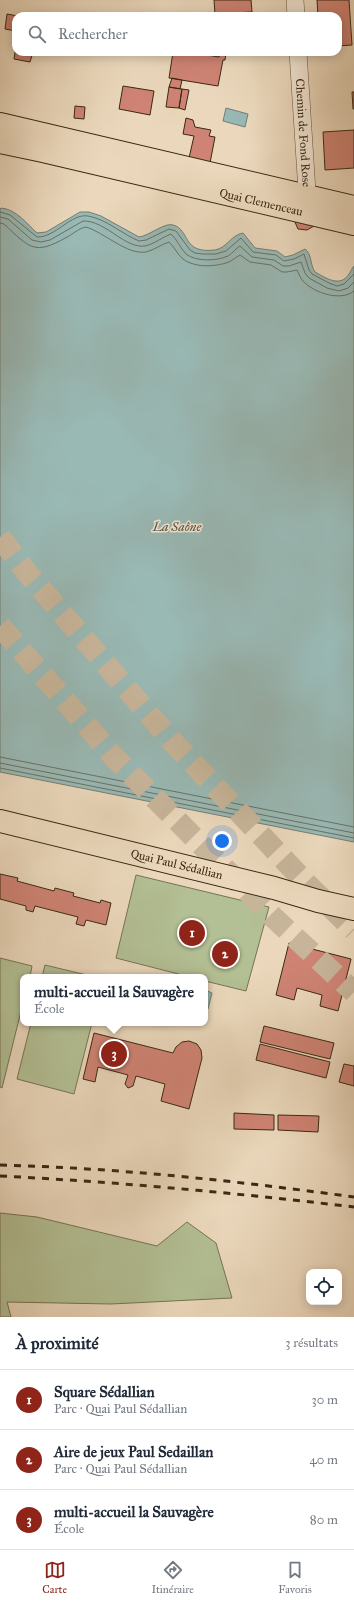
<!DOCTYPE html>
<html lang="fr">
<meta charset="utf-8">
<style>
body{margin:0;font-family:"IM FELL Great Primer",serif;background:#f2f2f3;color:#1f2937}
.controls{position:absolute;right:12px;bottom:12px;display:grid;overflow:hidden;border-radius:8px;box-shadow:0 2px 10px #0003}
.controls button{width:36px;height:36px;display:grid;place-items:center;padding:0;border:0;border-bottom:1px solid #e0e1e3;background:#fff;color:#1f2937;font:20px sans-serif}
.you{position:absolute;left:222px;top:841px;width:14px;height:14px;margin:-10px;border:3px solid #fff;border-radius:50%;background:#1a73e8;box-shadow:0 0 0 6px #1a73e833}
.badge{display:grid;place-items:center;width:26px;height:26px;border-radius:50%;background:#8f2418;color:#fff;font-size:13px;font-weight:700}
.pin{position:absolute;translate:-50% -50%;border:2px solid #fff;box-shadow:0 1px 4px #0006}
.popup{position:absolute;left:20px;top:974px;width:188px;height:52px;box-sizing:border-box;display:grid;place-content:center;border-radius:8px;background:#fff;filter:drop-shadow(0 1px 3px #0005);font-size:13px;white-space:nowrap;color:#747a83}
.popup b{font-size:15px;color:#1f2937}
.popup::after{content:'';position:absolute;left:50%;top:100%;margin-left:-8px;border:8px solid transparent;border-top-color:#fff}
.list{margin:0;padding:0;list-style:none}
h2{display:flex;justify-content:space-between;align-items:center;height:52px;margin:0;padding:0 16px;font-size:17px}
h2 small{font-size:13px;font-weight:400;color:#747a83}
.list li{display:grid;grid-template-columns:26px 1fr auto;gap:12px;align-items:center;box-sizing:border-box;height:60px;padding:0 16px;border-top:1px solid #e0e1e3}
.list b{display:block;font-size:15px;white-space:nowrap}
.list p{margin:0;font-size:13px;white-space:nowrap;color:#747a83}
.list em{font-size:13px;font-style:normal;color:#747a83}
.icon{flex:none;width:22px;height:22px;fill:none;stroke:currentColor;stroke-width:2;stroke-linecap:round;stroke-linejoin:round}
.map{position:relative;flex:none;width:354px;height:1317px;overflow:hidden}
.search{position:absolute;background:#fff;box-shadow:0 2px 10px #0003;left:12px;right:12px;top:12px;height:44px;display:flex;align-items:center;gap:10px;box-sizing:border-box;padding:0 14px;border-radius:12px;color:#747a83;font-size:15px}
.sheet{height:232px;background:#fff}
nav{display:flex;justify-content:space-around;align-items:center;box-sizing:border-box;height:56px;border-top:1px solid #e0e1e3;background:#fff;font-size:11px;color:#747a83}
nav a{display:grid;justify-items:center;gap:2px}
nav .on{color:#8f2418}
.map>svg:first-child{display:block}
</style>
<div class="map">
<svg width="354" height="1317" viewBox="0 0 354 1317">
<rect width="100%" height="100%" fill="#ebd8bc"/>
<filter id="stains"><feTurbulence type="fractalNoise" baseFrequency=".005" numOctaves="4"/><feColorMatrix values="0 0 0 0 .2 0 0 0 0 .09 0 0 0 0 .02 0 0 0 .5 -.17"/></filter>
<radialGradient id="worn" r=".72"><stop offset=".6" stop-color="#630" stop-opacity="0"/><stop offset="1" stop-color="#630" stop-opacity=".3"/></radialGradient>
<!-- green -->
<path fill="#b3bf94" stroke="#767454" d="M136 875 269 907 246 991 205 981V977H190L116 958Z
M0 958 32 966 30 977H23V1003L2 1088 0 1087Z
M45 965 95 977H42Z
M31 1023H92L74 1094 17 1079Z
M0 1213 37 1217 157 1246 187 1222 216 1243 232 1298 111 1304 7 1302 11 1317H0Z"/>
<!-- water -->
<path fill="#99b9b5" stroke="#737f75" d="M226 108 248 114 245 127 223 121Z
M1 208C16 209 27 224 37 233L46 232 80 212H89L101 216 139 237C149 236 165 222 173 225 191 230 181 254 215 250 227 248 231 235 243 233L255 248 277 251 285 257 293 255 305 249C312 254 310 265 315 272 326 278 340 288 349 274 351 271 352 268 354 266V842L0 772V209Z
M205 990 212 993 208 1009H205Z"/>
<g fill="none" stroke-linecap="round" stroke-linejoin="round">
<!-- shore -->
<path stroke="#697164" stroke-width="1" d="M0 212 10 215 37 237C55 238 71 213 88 216 106 219 122 234 139 241L146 240 169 229 176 231 190 250 195 253 203 254H216L226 251 241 238 253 252 276 255 284 261 294 259 304 254 309 270 312 274 329 283 337 286 344 284 354 274
M0 217 8 219 32 240 41 242 50 240 83 221C105 220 125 249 145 246 154 244 163 237 171 234 177 239 180 248 186 254 196 262 217 261 228 256 233 253 236 248 240 246L252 257 274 260 283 266H289L301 262 305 273 309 278 327 288 339 291 348 288 354 282
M0 223 4 224C30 248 34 256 67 237 73 234 79 228 86 227 105 233 127 255 146 252 154 250 162 244 169 242 174 246 177 254 183 259 195 268 215 267 229 262 233 260 236 257 240 255L250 262 271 265 282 272H287L297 270C299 274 300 278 303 281 314 293 341 302 354 291
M0 757 354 827
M0 763 354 833
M0 768 354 838"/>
</g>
<!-- building -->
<path fill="#cf8374" stroke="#392914" d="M214 0H251L252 12 215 14Z
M317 0H349L352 45 338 46V16H318Z
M7 14 18 16H16V31L5 29Z
M16 46V52H33L30 62 14 59Z
M173 52H189L219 57 220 53H226L225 60H223L218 86 169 78Z
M172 78 182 80 180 89 169 87Z
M123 86 154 91 150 115 119 109Z
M169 87 182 89 179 108 166 107Z
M182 89 189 90 185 110 179 108Z
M352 92H354V109H353Z
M75 106 85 107 84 119 74 118Z
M186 118 193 120 195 127 211 130 209 136 215 137 210 163 189 158 194 136 183 134Z
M354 130V168L325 170 323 132Z
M294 220 314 226 307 230 298 229Z
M0 874 18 878 17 881 54 891 55 888 74 893 73 896 100 903 101 900 111 903 106 925 86 920 84 926 76 924 78 917 35 906 33 912 26 910V906L0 899Z
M289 943 351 959 338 1011 320 1006 322 995 297 988 294 1000 276 995Z
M264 1026 334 1043 330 1059 260 1042Z
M94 1033 173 1053 176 1047 182 1042 189 1041 197 1044 201 1050 202 1058 189 1109 161 1101 165 1084 136 1076 133 1086 128 1088 125 1084 128 1075 98 1067 95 1082 83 1079Z
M260 1044 330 1062 326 1078 256 1060Z
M344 1064 354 1066V1086L339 1082Z
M234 1113 274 1115V1130L234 1129Z
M278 1115 319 1116 318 1132 278 1130Z"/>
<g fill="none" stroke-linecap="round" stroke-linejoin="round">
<!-- trunk-tunnel -->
<path stroke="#c7b59a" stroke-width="22" stroke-dasharray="22 11" stroke-linecap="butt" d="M0 537 24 569 171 740 308 885 354 930
M0 626 114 757 273 917 354 992"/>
<defs>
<g id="minor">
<path d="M295 0 296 16"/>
<path id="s1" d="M298 52 308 207"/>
</g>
<g id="primary">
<path d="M0 124 354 207"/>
<path id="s2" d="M0 142 43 151 354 224"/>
<path id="s3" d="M0 821 274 888 318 901 354 909"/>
</g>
</defs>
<!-- minor casing -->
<use href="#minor" stroke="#66553e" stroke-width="18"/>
<!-- primary casing -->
<use href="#primary" stroke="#392914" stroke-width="24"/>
<!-- minor -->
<use href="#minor" stroke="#f2e6d3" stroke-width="17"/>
<!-- primary -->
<use href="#primary" stroke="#ebd8bc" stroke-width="22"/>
<!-- rail -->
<path stroke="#392914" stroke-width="3" stroke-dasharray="7 7" stroke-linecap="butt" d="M0 1165C119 1168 236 1181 354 1197
M0 1176C119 1182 236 1193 354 1207"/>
</g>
<g text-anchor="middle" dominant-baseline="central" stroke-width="3" stroke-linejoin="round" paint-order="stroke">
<!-- street labels -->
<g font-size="12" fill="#392914" stroke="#f2e6d3">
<text stroke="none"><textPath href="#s1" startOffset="81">Chemin de Fond Rose</textPath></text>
<text stroke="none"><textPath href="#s2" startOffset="268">Quai Clemenceau</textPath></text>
<text stroke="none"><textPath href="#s3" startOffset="182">Quai Paul Sédallian</textPath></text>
</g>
<!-- water labels -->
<g font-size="13" font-style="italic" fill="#514d3c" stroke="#f2e6d3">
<text x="177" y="527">La Saône</text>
</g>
</g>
<rect width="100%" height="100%" filter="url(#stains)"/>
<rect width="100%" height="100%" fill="url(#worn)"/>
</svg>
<div class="controls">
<button><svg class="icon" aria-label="locate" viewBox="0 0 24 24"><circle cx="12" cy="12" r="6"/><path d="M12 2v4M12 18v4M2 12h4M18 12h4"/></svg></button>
</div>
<div class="you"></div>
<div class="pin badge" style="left:192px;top:933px">1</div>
<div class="pin badge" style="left:225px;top:954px">2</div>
<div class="pin badge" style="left:114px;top:1054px">3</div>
<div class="popup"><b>multi-accueil la Sauvagère</b>École</div>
<div class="search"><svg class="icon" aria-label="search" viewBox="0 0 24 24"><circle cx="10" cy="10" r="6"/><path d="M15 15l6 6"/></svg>Rechercher</div>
</div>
<section class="sheet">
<h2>À proximité<small>3 résultats</small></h2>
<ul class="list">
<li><span class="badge">1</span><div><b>Square Sédallian</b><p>Parc · Quai Paul Sédallian</p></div><em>30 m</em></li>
<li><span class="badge">2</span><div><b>Aire de jeux Paul Sedaillan</b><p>Parc · Quai Paul Sédallian</p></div><em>40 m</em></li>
<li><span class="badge">3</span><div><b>multi-accueil la Sauvagère</b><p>École</p></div><em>80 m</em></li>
</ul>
</section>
<nav>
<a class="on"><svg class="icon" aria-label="map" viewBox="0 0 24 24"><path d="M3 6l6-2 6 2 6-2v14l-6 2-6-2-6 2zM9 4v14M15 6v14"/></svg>Carte</a>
<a><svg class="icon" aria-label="directions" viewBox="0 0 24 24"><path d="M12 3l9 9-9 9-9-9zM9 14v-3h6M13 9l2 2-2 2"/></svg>Itinéraire</a>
<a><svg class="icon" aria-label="saved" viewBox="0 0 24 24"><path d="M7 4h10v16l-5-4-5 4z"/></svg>Favoris</a>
</nav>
